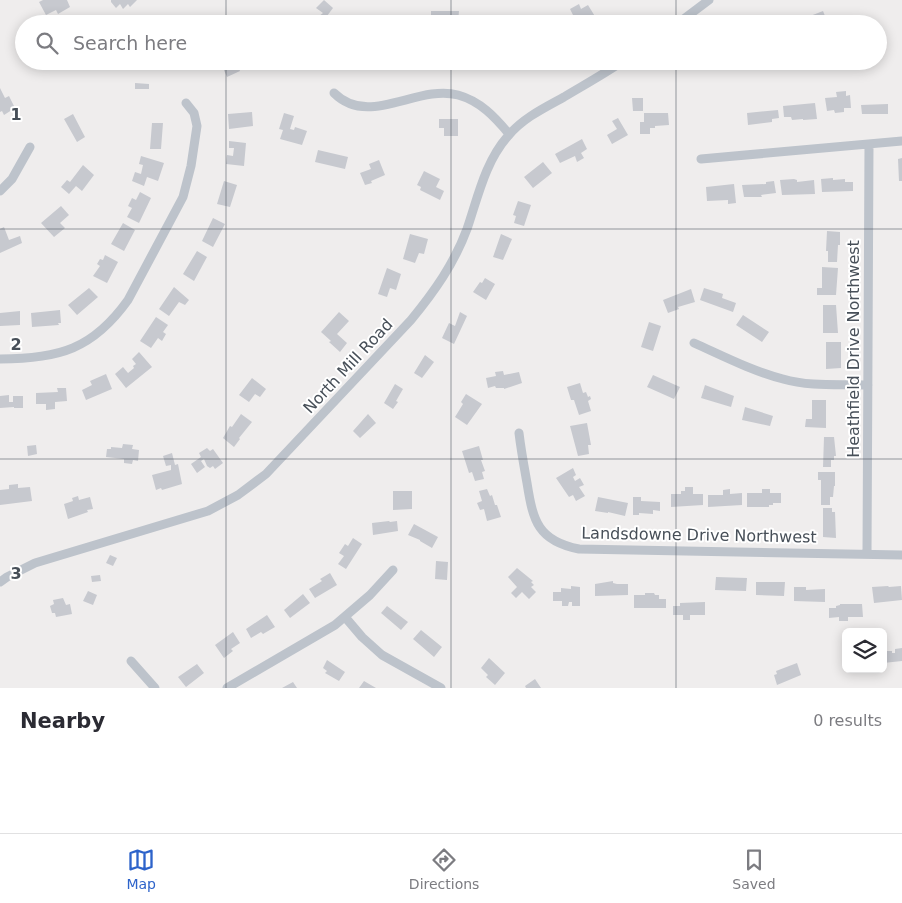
<!DOCTYPE html>
<style>
body{margin:0;font-family:"DejaVu Sans",sans-serif;background:#f2f2f3;color:#2b2b33}
.controls{position:absolute;right:15px;bottom:15px;display:grid;overflow:hidden;border-radius:8px;box-shadow:0 2px 12px #0003}
.controls button{width:45px;height:45px;display:grid;place-items:center;padding:0;border:0;border-bottom:1px solid #e1e1e2;background:#fff;color:#2b2b33;font:25px sans-serif}
.list{margin:0;padding:0;list-style:none}
h2{display:flex;justify-content:space-between;align-items:center;height:65px;margin:0;padding:0 20px;font-size:21px}
h2 small{font-size:16px;font-weight:400;color:#7c7c81}
.icon{flex:none;width:28px;height:28px;fill:none;stroke:currentColor;stroke-width:2;stroke-linecap:round;stroke-linejoin:round}
.map{position:relative;flex:none;width:902px;height:688px;overflow:hidden}
.search{position:absolute;background:#fff;box-shadow:0 2px 12px #0003;left:15px;right:15px;top:15px;height:55px;display:flex;align-items:center;gap:12px;box-sizing:border-box;padding:0 18px;border-radius:28px;color:#7c7c81;font-size:19px}
.sheet{height:145px;background:#fff}
nav{display:flex;justify-content:space-around;align-items:center;box-sizing:border-box;height:70px;border-top:1px solid #e1e1e2;background:#fff;font-size:14px;color:#7c7c81}
nav a{display:grid;justify-items:center;gap:2px}
nav .on{color:#2d63ca}
.map>svg:first-child{display:block}
</style>
<div class="map">
<svg width="902" height="688" viewBox="0 0 902 688">
<rect width="100%" height="100%" fill="#efeded"/>
<!-- building -->
<path fill="#c7c9cf" d="M43 0H67L70 7 58 14 56 10 46 15 39 2Z
M111 0H137L130 7 128 4 123 9 120 4 116 8 111 2Z
M324 0 333 8 321 24H309L323 13 316 8Z
M579 4 581 9 588 5 596 18 586 24H566L565 21 573 15 570 9Z
M431 11H459L458 22 431 23Z
M823 11 827 21 819 24H801L800 20Z
M184 61H194L195 64 186 66Z
M220 61H236L240 71 227 77Z
M135 83 149 84V89H135Z
M0 88 5 98 9 96 15 108 4 115 2 111 0 112Z
M846 91V96L850 95 851 108H844V112L835 113 834 110 827 111 825 98 837 97 836 92Z
M632 98H643V111H633Z
M815 103 817 119 803 120V119L792 120 791 117H784L783 106Z
M888 104V114H862L861 105Z
M778 110 779 118 772 119V122L748 125 747 113Z
M252 112 253 126 229 129 228 114Z
M284 113 294 116 290 129 294 130 295 127 307 131 302 145 280 139 283 130 279 129Z
M644 113H668L669 125 655 126V128H650V134H640V122H644Z
M73 114 85 137 77 142 64 119Z
M618 118 628 135 612 144 607 135 617 129 612 121Z
M439 119H458V136H444V128H439Z
M152 123H163L161 149H150Z
M582 139 587 149 581 153 584 158 577 162 575 156 560 163 555 154Z
M229 141 246 143 244 166 226 164 227 155 233 156 234 148H229Z
M318 150 348 157 345 169 315 162Z
M141 156 164 163 158 181 147 177 144 186 132 181 135 172 141 174 143 165 139 164Z
M902 158V181H899L898 159Z
M379 160 385 175 371 181 372 183 365 185 360 173 371 169 369 164Z
M543 162 552 173 533 188 524 177Z
M83 165 94 175 82 191 76 186 69 194 61 187 67 180 70 182Z
M424 171 440 179 436 187 444 191 440 200 420 190 421 187 417 185Z
M833 178V180L845 179V182H853V191L822 192 821 179Z
M794 179 797 180V182L814 180 815 194 782 195 780 180Z
M224 181 237 185 230 207 217 204Z
M774 181 776 193 761 195 762 197H744L742 185 766 184V182Z
M734 184 736 203 728 204V200L707 201 706 187Z
M140 192 151 198 139 223 127 217 132 208 128 206 132 198 136 200Z
M518 201 531 205 524 226 514 223 516 216 513 215Z
M61 206 69 215 60 223 65 228 54 237 41 223Z
M213 218 225 224 213 247 202 241Z
M123 223 135 230 124 251 111 244Z
M4 227 9 240 20 236 22 243 0 253V229Z
M827 231 840 232V245H838L837 262H828V251H826Z
M410 234 428 239 424 254 419 253 415 263 403 259Z
M501 234 512 239 503 260 493 257Z
M197 251 207 257 194 281 183 274Z
M105 255 118 262 107 283 93 276 100 266 97 264 100 259 103 260Z
M822 267 838 268 836 295H817V288H822Z
M387 268 401 274 396 290 390 288 387 297 378 294Z
M485 278 495 284 486 300 473 292 480 282 482 283Z
M174 287 189 300 185 305 179 302 169 316 159 309Z
M89 288 98 297 77 315 68 305Z
M704 288 723 294 722 298 736 303 733 312 700 300Z
M691 289 695 302 678 307 679 309 668 313 663 300Z
M823 305H836L838 333H823Z
M60 310 61 323H58L59 325 32 327 31 313Z
M20 311V325L0 326V313Z
M339 312 349 321 337 334 347 343 340 352 329 342 331 341 321 332Z
M460 312 467 316 454 344 442 338 449 323 455 326Z
M743 315 769 332 762 342 736 325Z
M156 317 168 325 163 332 166 334 162 341 158 338 151 348 140 341Z
M649 322 661 326 653 351 641 347Z
M826 342H841V368L826 369Z
M139 352 152 367 126 388 115 374 123 367 128 373 134 368 133 366 136 364 132 359Z
M425 355 434 362 422 378 414 373Z
M503 371 504 375 519 372 522 383 504 389V388H496L495 386 488 388 486 378 496 376 495 372Z
M106 374 112 389 86 400 82 390 92 385 90 381Z
M653 375 680 387 674 399 647 387Z
M252 378 266 389 260 397 255 394 249 402 239 395Z
M580 383 583 393 586 392 588 397 590 396 591 399 588 401 591 411 579 415 574 400H571L567 387Z
M395 384 403 389 396 401 398 402 393 409 384 403Z
M705 385 734 396 731 407 701 398Z
M57 388H66L67 401 55 402V409L46 410V404H36V393L58 392Z
M466 394 482 404 467 425 455 417 463 404 461 402Z
M9 395V402H13V396H23V408H14V407L0 408V396Z
M812 400H826V428L805 427 806 419H812Z
M745 407 773 416 770 426 742 420Z
M241 414 252 422 239 438 240 439 234 447 223 438 230 426 232 427Z
M368 414 376 423 360 438 353 431Z
M587 423 591 445H588L589 454 578 456 570 426Z
M824 437H834L836 456H834V460H831V467H823Z
M123 444 133 445 132 449 139 450 138 461 133 460 132 464 124 463V459L106 457 107 449H111V447L122 448Z
M36 445 37 454 28 456 27 446Z
M479 446 483 460H481L485 471 482 472 484 479 475 481 472 472 469 473 462 451Z
M207 448 210 451 213 449 223 463 215 469 213 466 210 468 207 466 204 459 201 461 205 467 197 473 191 464 201 457 199 453Z
M172 453 175 465 178 464 182 484 162 490 161 488 156 490 152 475 171 470V465L166 466 163 456Z
M573 468 576 475 573 477 575 481 580 478 584 485 579 487 585 496 576 501 573 495 569 497 556 478Z
M818 472H835V486H834L833 497H830V505H821V480H818Z
M18 484V488L30 487 32 501 0 505V490L9 489V485Z
M685 487H693V494H703V505L671 507V494H681V491H685Z
M487 489 490 496 492 495 495 505H497L501 517 487 521 484 509 480 510 477 503 482 501 479 491Z
M730 489V494L742 493V505L708 507V495H723V490Z
M762 489H770V493H781V503H773V505H769V507H747V493H762Z
M393 491H412V509L393 510Z
M78 496 79 500 90 497 93 509 87 510 88 512 68 519 64 504 73 501 72 498Z
M598 497 628 503 625 516 608 512V513L595 511Z
M633 497H641V501L660 502V511L653 510V514L639 513V515H633Z
M823 508H832V512H835L836 538 823 537Z
M389 521 390 522 397 521 398 531 373 535 372 523Z
M414 524 438 537 432 548 420 541V540L408 535Z
M353 538 362 544 346 569 338 564 344 556 339 553 345 544 348 546Z
M110 555 117 558 113 566 106 563Z
M436 561 448 562 447 580 435 579Z
M517 568 533 581 531 582 534 585 531 587 536 592 529 599 522 592 516 598 511 593 517 587 508 577Z
M330 573 337 585 315 598 309 589 322 581 320 579Z
M100 575 101 581 92 582 91 576Z
M716 577 747 578 746 591 715 590Z
M613 581V583L617 584H628V595L595 596V584Z
M756 582H785L784 596 756 595Z
M571 586 580 587V606H572V602H569L568 606H562V601H553V592H561V588L571 589Z
M888 586 889 587 901 586 902 600 874 603 872 587Z
M794 587H806V590L825 589V602L794 601Z
M88 591 97 595 93 605 83 601Z
M645 593H654L655 595H659V599H666V608H634V595H645Z
M303 594 310 603 290 618 284 610Z
M63 598 66 605 70 604 72 614 56 617 55 613H52L50 606 54 604 53 600Z
M705 602V615H690V620H683V615H673V606H680V603Z
M840 604H862L863 617H848V621H839V617L829 618V608H836V606L840 605Z
M387 606 408 622 401 630 381 613Z
M267 615 275 627 263 634 261 632 251 638 246 629Z
M421 630 442 647 434 657 413 639Z
M233 632 240 643 231 649 233 651 224 658 215 645Z
M902 648V661L883 663V651H892V653H895V649Z
M489 658 505 673 495 685 486 677 488 675 481 668Z
M327 660 345 672 339 681 325 673 327 671 323 668Z
M797 663 801 675 777 685 774 675 777 674 776 671Z
M197 664 204 673 186 687 178 677Z
M535 679 541 688H526L525 686Z
M364 681 376 688H359Z
M293 682 297 688H282Z"/>
<g fill="none" stroke-linecap="round" stroke-linejoin="round">
<!-- street -->
<path stroke="#bdc3cb" stroke-width="9" d="M677 24 709 0
M334 93C369 128 417 84 458 95 480 101 495 117 509 134
M701 159 902 141
M0 191 12 179 30 147
M694 343C723 356 752 371 783 379 810 387 840 384 868 385
M0 359C59 359 93 349 128 300L183 197 191 166 197 126 194 113 186 103
M519 433C521 450 524 466 527 483 533 521 538 541 579 549L902 555
M867 554 869 145
M0 582 7 577 35 563 208 511 238 495 266 474 411 320C434 292 454 264 467 229 478 197 485 162 508 136 523 118 544 108 564 97 584 85 604 74 623 61
M345 617 362 637 382 655 441 688
M131 661 155 688
M227 688 335 625 370 595 393 570"/>
</g>
<!-- grid -->
<path fill="none" stroke="#474f58" stroke-width="1" stroke-opacity="0.55" d="M226 0V24M451 0V24M676 0V24M226 61V688M451 61V688M676 61V688M0 229H902M0 459H902"/>
<g text-anchor="middle" dominant-baseline="central" stroke-width="4" stroke-linejoin="round" paint-order="stroke">
<!-- street labels -->
<g font-size="16" fill="#474f58" stroke="#fff">
<text transform="translate(853 349) rotate(-90)">Heathfield Drive Northwest</text>
<text transform="translate(348 366) rotate(-47)">North Mill Road</text>
<text transform="translate(699 535) rotate(1)">Landsdowne Drive Northwest</text>
</g>
</g>
<g font-size="16" text-anchor="middle" font-weight="bold" fill="#474f58" stroke="#fff" stroke-width="4" stroke-linejoin="round" paint-order="stroke">
<text x="16" y="120">1</text>
<text x="16" y="350">2</text>
<text x="16" y="579">3</text>
</g>
</svg>
<div class="controls">
<button><svg class="icon" aria-label="layers" viewBox="0 0 24 24"><path d="M12 4l9 5-9 5-9-5zM3 14l9 5 9-5"/></svg></button>
</div>
<div class="search"><svg class="icon" aria-label="search" viewBox="0 0 24 24"><circle cx="10" cy="10" r="6"/><path d="M15 15l6 6"/></svg>Search here</div>
</div>
<section class="sheet">
<h2>Nearby<small>0 results</small></h2>
<ul class="list">
</ul>
</section>
<nav>
<a class="on"><svg class="icon" aria-label="map" viewBox="0 0 24 24"><path d="M3 6l6-2 6 2 6-2v14l-6 2-6-2-6 2zM9 4v14M15 6v14"/></svg>Map</a>
<a><svg class="icon" aria-label="directions" viewBox="0 0 24 24"><path d="M12 3l9 9-9 9-9-9zM9 14v-3h6M13 9l2 2-2 2"/></svg>Directions</a>
<a><svg class="icon" aria-label="saved" viewBox="0 0 24 24"><path d="M7 4h10v16l-5-4-5 4z"/></svg>Saved</a>
</nav>
